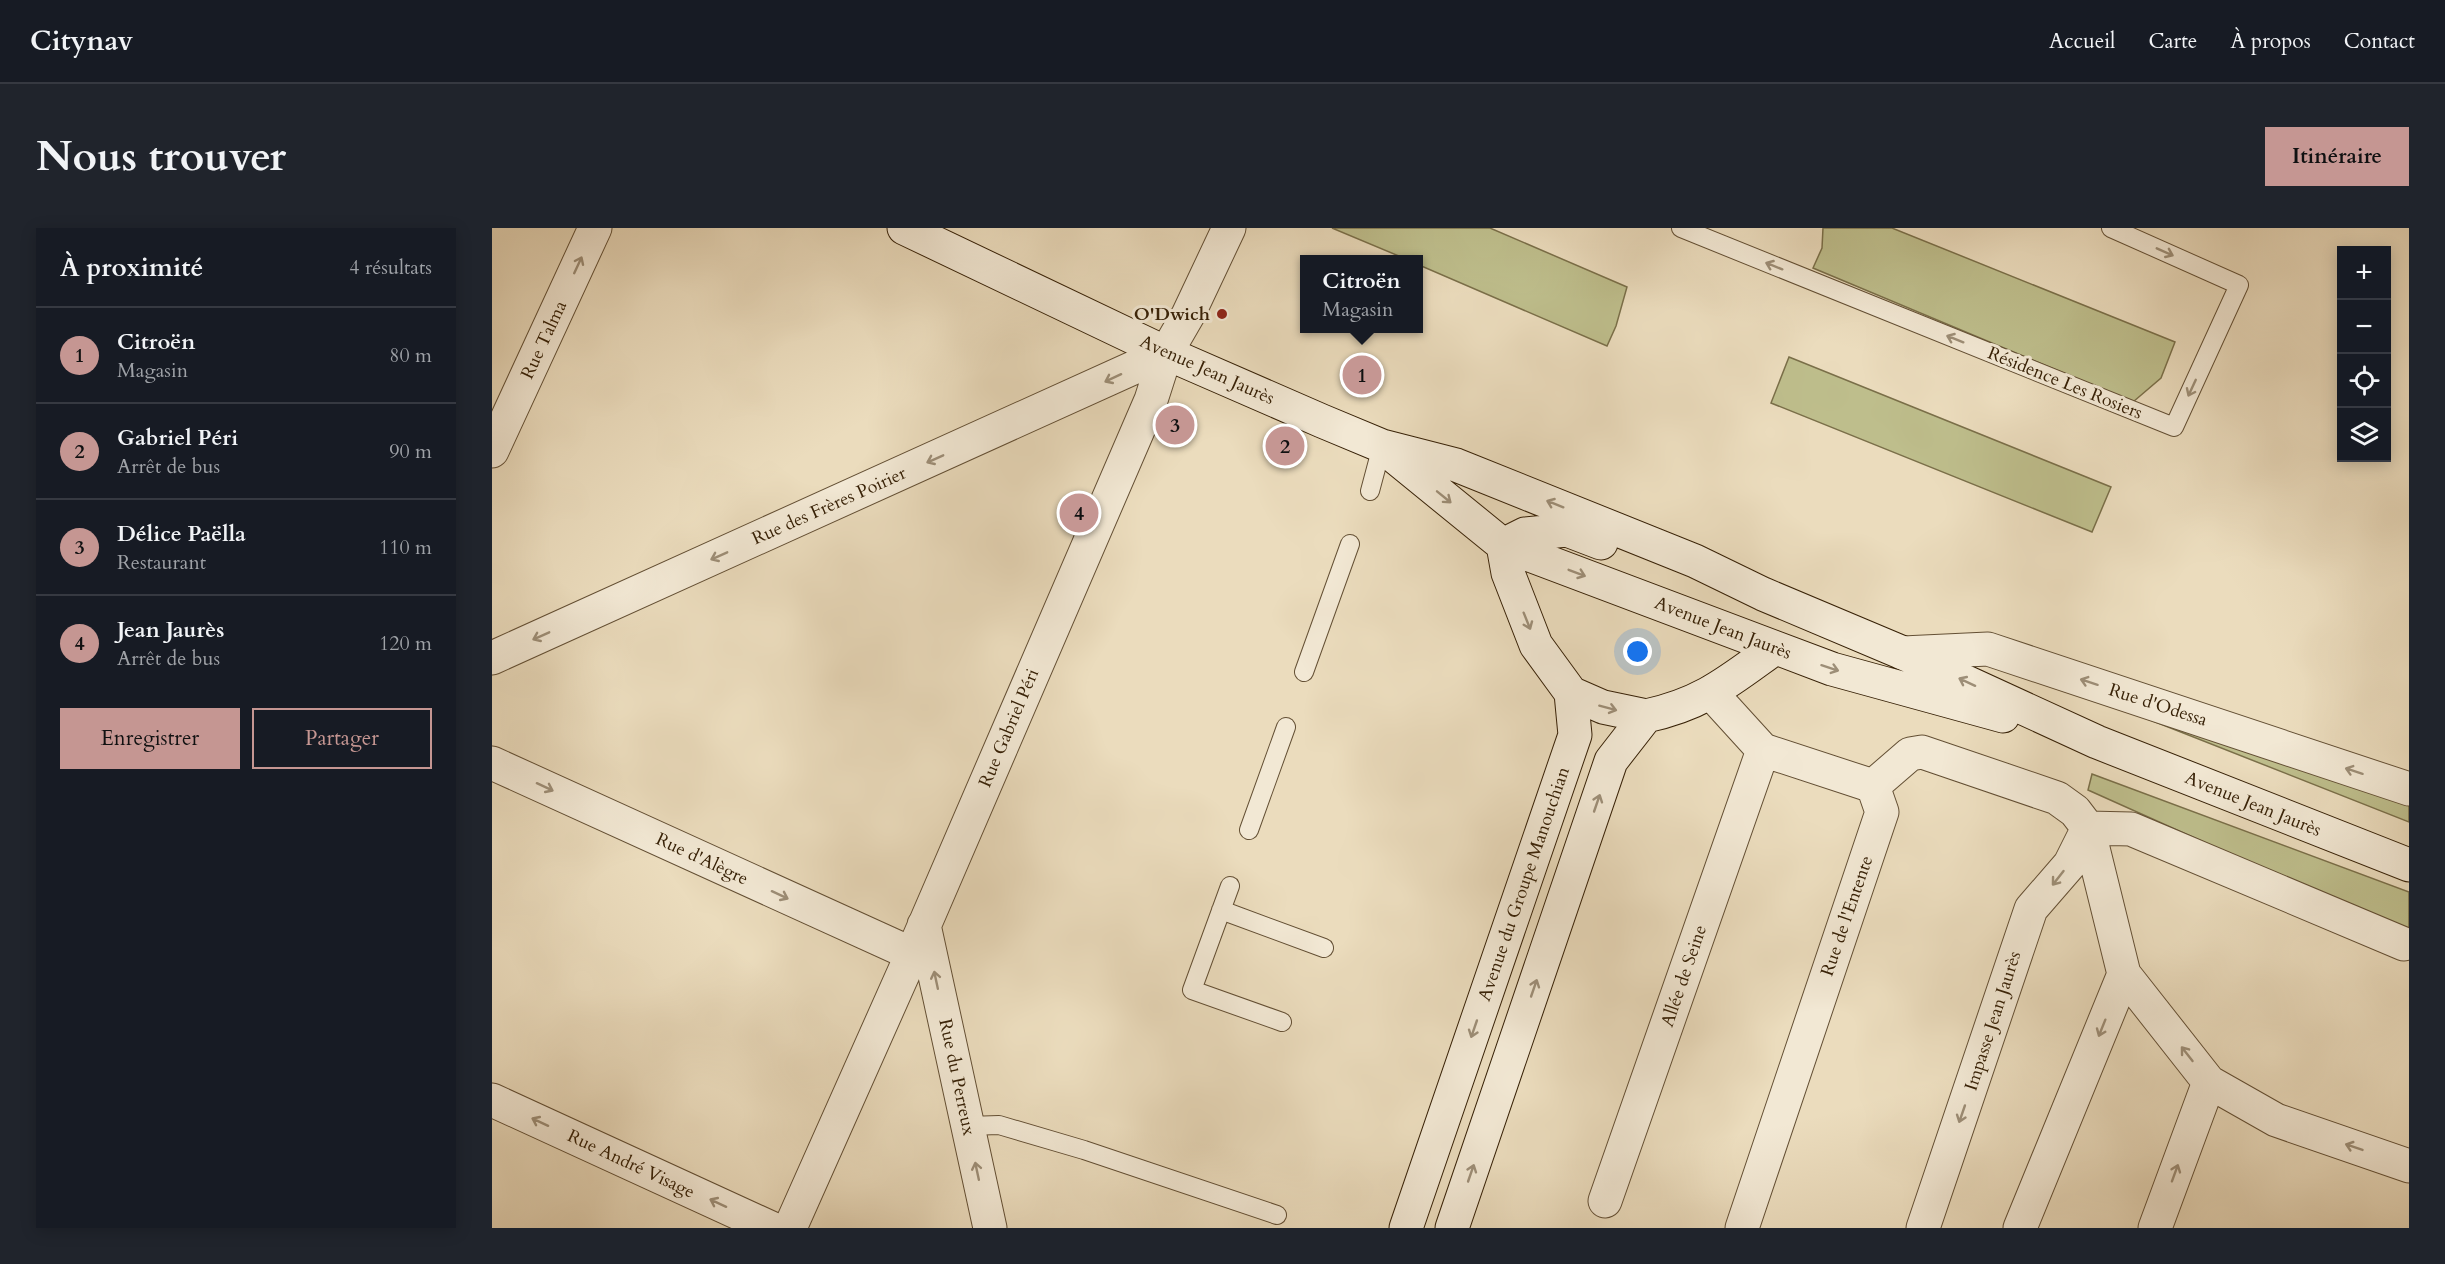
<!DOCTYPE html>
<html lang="fr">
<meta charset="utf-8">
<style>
body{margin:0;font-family:Cardo,serif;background:#20242c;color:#f1f3f6}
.controls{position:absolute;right:18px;top:18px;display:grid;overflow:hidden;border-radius:0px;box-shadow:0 3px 15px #0003}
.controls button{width:54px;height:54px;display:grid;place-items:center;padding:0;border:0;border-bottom:2px solid #363941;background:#171b24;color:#f1f3f6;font:30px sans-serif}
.you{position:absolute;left:1146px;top:424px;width:21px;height:21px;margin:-15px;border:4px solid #fff;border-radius:50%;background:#1a73e8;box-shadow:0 0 0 9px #1a73e833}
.badge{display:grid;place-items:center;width:39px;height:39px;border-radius:50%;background:#c59692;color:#111;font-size:20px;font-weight:700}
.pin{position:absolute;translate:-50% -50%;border:3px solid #fff;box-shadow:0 2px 6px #0006}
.popup{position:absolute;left:808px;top:27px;width:123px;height:78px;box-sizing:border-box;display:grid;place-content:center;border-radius:0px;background:#171b24;filter:drop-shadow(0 2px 4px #0005);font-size:20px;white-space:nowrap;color:#9ea1a6}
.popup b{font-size:22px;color:#f1f3f6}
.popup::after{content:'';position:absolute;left:50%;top:100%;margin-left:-12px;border:12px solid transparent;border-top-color:#171b24}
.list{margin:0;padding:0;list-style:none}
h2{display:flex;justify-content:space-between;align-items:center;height:78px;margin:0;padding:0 24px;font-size:26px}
h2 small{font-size:20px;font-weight:400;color:#9ea1a6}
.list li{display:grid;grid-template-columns:39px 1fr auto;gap:18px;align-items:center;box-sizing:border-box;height:96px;padding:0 24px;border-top:2px solid #363941}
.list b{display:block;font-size:22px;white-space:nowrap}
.list p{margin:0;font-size:20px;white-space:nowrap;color:#9ea1a6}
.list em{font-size:20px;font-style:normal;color:#9ea1a6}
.actions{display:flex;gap:12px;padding:18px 24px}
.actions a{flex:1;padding:14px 0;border:2px solid #c59692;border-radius:0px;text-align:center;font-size:21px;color:#c59692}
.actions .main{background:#c59692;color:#111}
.icon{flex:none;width:33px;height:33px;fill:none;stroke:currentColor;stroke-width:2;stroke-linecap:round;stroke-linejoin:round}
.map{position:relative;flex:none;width:1917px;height:1000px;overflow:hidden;border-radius:0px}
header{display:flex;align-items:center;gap:36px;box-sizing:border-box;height:84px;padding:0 30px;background:#171b24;border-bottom:2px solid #363941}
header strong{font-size:28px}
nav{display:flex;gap:33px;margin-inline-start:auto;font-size:21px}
.intro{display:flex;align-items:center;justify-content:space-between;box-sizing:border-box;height:144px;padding:0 36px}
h1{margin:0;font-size:42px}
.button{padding:15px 27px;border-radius:0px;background:#c59692;color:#111;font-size:21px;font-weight:700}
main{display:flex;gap:36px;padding:0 36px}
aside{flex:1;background:#171b24;border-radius:0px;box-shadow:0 3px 15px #0003}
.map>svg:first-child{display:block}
</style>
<header>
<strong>Citynav</strong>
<nav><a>Accueil</a><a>Carte</a><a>À propos</a><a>Contact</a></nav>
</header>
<div class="intro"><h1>Nous trouver</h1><a class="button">Itinéraire</a></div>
<main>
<aside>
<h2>À proximité<small>4 résultats</small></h2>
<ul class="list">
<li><span class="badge">1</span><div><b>Citroën</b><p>Magasin</p></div><em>80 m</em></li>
<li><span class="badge">2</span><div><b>Gabriel Péri</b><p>Arrêt de bus</p></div><em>90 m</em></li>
<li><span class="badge">3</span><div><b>Délice Paëlla</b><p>Restaurant</p></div><em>110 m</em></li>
<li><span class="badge">4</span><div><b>Jean Jaurès</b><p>Arrêt de bus</p></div><em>120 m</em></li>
</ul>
<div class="actions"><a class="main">Enregistrer</a><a>Partager</a></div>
</aside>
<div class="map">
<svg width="1917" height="1000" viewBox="0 0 1917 1000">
<rect width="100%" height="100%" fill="#ebdcbd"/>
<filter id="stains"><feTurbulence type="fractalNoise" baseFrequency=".00333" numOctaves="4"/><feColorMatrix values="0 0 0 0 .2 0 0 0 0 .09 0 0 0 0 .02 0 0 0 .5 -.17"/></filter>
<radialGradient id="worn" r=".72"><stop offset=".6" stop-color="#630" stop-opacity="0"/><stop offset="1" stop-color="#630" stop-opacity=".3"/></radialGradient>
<!-- green -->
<path fill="#bebe8c" stroke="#7a6f49" stroke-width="1.5" d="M840 0H998L1135 59 1124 98 1115 118 927 37V32L914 31Z
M1331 0H1400L1683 114 1669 150 1641 174 1321 40 1330 20Z
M1297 129 1619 259 1600 304 1279 175Z
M1567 456 1917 568V594Z
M1600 546 1917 664V706L1596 562Z"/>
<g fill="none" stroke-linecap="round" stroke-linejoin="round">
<defs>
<path id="lane" d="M1189 0 1682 199 1747 57 1619 0
M878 263 890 218
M812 444 858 316
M757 602 794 499
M738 658 700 762 790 794
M729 682 832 720
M476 898 507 897 592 922 785 987"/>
<path id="street" d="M0 223 103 0
M1411 425 1496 421 1917 561
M0 430 674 125
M1220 466 1271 522 1381 558
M0 535 420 726
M1381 558 1418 526 1430 524 1565 570 1583 583 1596 600 1632 746 1717 854 1784 892 1917 938
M1596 600 1639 601 1912 716
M432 697 498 1000
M0 872 279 1000
M1113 973 1271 522
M298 1000 420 726 659 172 674 125 696 87 737 0
M1250 1000 1390 584 1381 558
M1431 1000 1539 681 1578 636 1596 600
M1528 1000 1632 746
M1663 1000 1717 854"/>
<path id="secondary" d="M412 0 674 125 830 193 890 218 964 237 1203 333 1271 366 1411 425 1605 514 1917 637
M898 225 1011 317 1340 441 1511 488
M1011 317 1033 306 1075 302 1109 315
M1079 465 1111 479 1154 488
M914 1000 1083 507 1079 465 1044 417 1016 345 1011 317
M960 1000 1119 533 1154 488C1211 476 1237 453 1283 420"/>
</defs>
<!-- lane casing -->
<use href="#lane" stroke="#634f34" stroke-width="20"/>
<!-- street casing -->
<use href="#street" stroke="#634f34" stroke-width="35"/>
<!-- secondary casing -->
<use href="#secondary" stroke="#362006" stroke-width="35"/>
<!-- lane -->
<use href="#lane" stroke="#f2e8d4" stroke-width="18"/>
<!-- street -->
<use href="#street" stroke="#f2e8d4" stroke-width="33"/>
<!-- secondary -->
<use href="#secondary" stroke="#f2e8d4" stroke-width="33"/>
</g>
<!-- one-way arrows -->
<defs><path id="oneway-shaft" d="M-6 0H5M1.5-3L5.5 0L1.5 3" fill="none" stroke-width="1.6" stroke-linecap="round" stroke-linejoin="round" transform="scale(1.5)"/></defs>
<g stroke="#9d8e77">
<use href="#oneway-shaft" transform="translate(1673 24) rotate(24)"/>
<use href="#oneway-shaft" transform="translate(86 37) rotate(-65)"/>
<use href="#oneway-shaft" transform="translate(1282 38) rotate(-158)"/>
<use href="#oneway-shaft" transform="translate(1463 111) rotate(-158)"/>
<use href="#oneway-shaft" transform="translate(621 150) rotate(155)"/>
<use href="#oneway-shaft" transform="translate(1700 160) rotate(115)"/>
<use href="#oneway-shaft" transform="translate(443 231) rotate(156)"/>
<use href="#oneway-shaft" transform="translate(952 269) rotate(39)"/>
<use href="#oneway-shaft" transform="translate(1063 276) rotate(-158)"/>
<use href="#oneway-shaft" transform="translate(227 328) rotate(156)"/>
<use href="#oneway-shaft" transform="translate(1085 345) rotate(21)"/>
<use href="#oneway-shaft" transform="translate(1035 393) rotate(68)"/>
<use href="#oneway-shaft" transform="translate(49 408) rotate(156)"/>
<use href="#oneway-shaft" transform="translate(1338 440) rotate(18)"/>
<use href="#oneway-shaft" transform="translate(1475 454) rotate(-155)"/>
<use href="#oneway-shaft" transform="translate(1597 454) rotate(-162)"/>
<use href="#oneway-shaft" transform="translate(1116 480) rotate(15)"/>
<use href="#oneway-shaft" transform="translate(1862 543) rotate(-162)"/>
<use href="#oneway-shaft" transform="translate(53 559) rotate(25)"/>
<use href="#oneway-shaft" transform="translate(1105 575) rotate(-71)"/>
<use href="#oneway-shaft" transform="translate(1566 650) rotate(128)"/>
<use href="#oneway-shaft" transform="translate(288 667) rotate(25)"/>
<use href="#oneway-shaft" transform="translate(444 752) rotate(-102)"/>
<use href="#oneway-shaft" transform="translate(1042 760) rotate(-71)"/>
<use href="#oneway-shaft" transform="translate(1610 800) rotate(112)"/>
<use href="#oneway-shaft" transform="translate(982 801) rotate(109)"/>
<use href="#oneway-shaft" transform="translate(1695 826) rotate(-128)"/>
<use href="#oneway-shaft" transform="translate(1470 886) rotate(109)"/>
<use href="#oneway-shaft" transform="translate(48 894) rotate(-155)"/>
<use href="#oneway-shaft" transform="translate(1862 919) rotate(-161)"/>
<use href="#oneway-shaft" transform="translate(485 943) rotate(-102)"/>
<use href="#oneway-shaft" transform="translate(979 945) rotate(-71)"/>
<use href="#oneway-shaft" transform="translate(1683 945) rotate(-70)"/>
<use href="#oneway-shaft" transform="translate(226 975) rotate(-155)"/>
</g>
<!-- markers -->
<circle fill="#8f2418" stroke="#f2e8d4" stroke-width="2" cx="730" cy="86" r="6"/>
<g text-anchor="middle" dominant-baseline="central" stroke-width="6" stroke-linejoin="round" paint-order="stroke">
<!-- poi labels -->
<g font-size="18" font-weight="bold" fill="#362006" stroke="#f2e8d4" text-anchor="end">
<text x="718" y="86">O'Dwich</text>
</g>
<!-- street labels -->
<g font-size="18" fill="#362006" stroke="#f2e8d4">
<text transform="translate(52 112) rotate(-65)">Rue Talma</text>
<text transform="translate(715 142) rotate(24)">Avenue Jean Jaurès</text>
<text transform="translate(1573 155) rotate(22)">Résidence Les Rosiers</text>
<text transform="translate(337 278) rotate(-24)">Rue des Frères Poirier</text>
<text transform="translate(1231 400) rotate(21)">Avenue Jean Jaurès</text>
<text transform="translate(1666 477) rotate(18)">Rue d'Odessa</text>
<text transform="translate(517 500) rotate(-67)">Rue Gabriel Péri</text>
<text transform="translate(1761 576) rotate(22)">Avenue Jean Jaurès</text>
<text transform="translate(210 631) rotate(25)">Rue d'Alègre</text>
<text transform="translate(1032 656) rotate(-71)">Avenue du Groupe Manouchian</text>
<text transform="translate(1355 688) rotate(-71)">Rue de l'Entente</text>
<text transform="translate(1192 748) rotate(-71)">Allée de Seine</text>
<text transform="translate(1501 793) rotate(-72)">Impasse Jean Jaurès</text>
<text transform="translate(465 849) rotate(78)">Rue du Perreux</text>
<text transform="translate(139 936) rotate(25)">Rue André Visage</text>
</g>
</g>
<rect width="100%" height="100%" filter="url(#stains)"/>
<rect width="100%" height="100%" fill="url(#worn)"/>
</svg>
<div class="controls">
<button>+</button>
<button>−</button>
<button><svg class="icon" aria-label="locate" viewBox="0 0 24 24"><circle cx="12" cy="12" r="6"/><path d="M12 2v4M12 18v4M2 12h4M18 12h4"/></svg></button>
<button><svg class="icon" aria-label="layers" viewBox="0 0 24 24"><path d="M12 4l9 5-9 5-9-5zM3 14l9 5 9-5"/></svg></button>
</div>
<div class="you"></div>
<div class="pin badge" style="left:870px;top:147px">1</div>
<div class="popup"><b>Citroën</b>Magasin</div>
<div class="pin badge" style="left:793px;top:218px">2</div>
<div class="pin badge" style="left:683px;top:197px">3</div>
<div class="pin badge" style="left:587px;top:285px">4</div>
</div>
</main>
